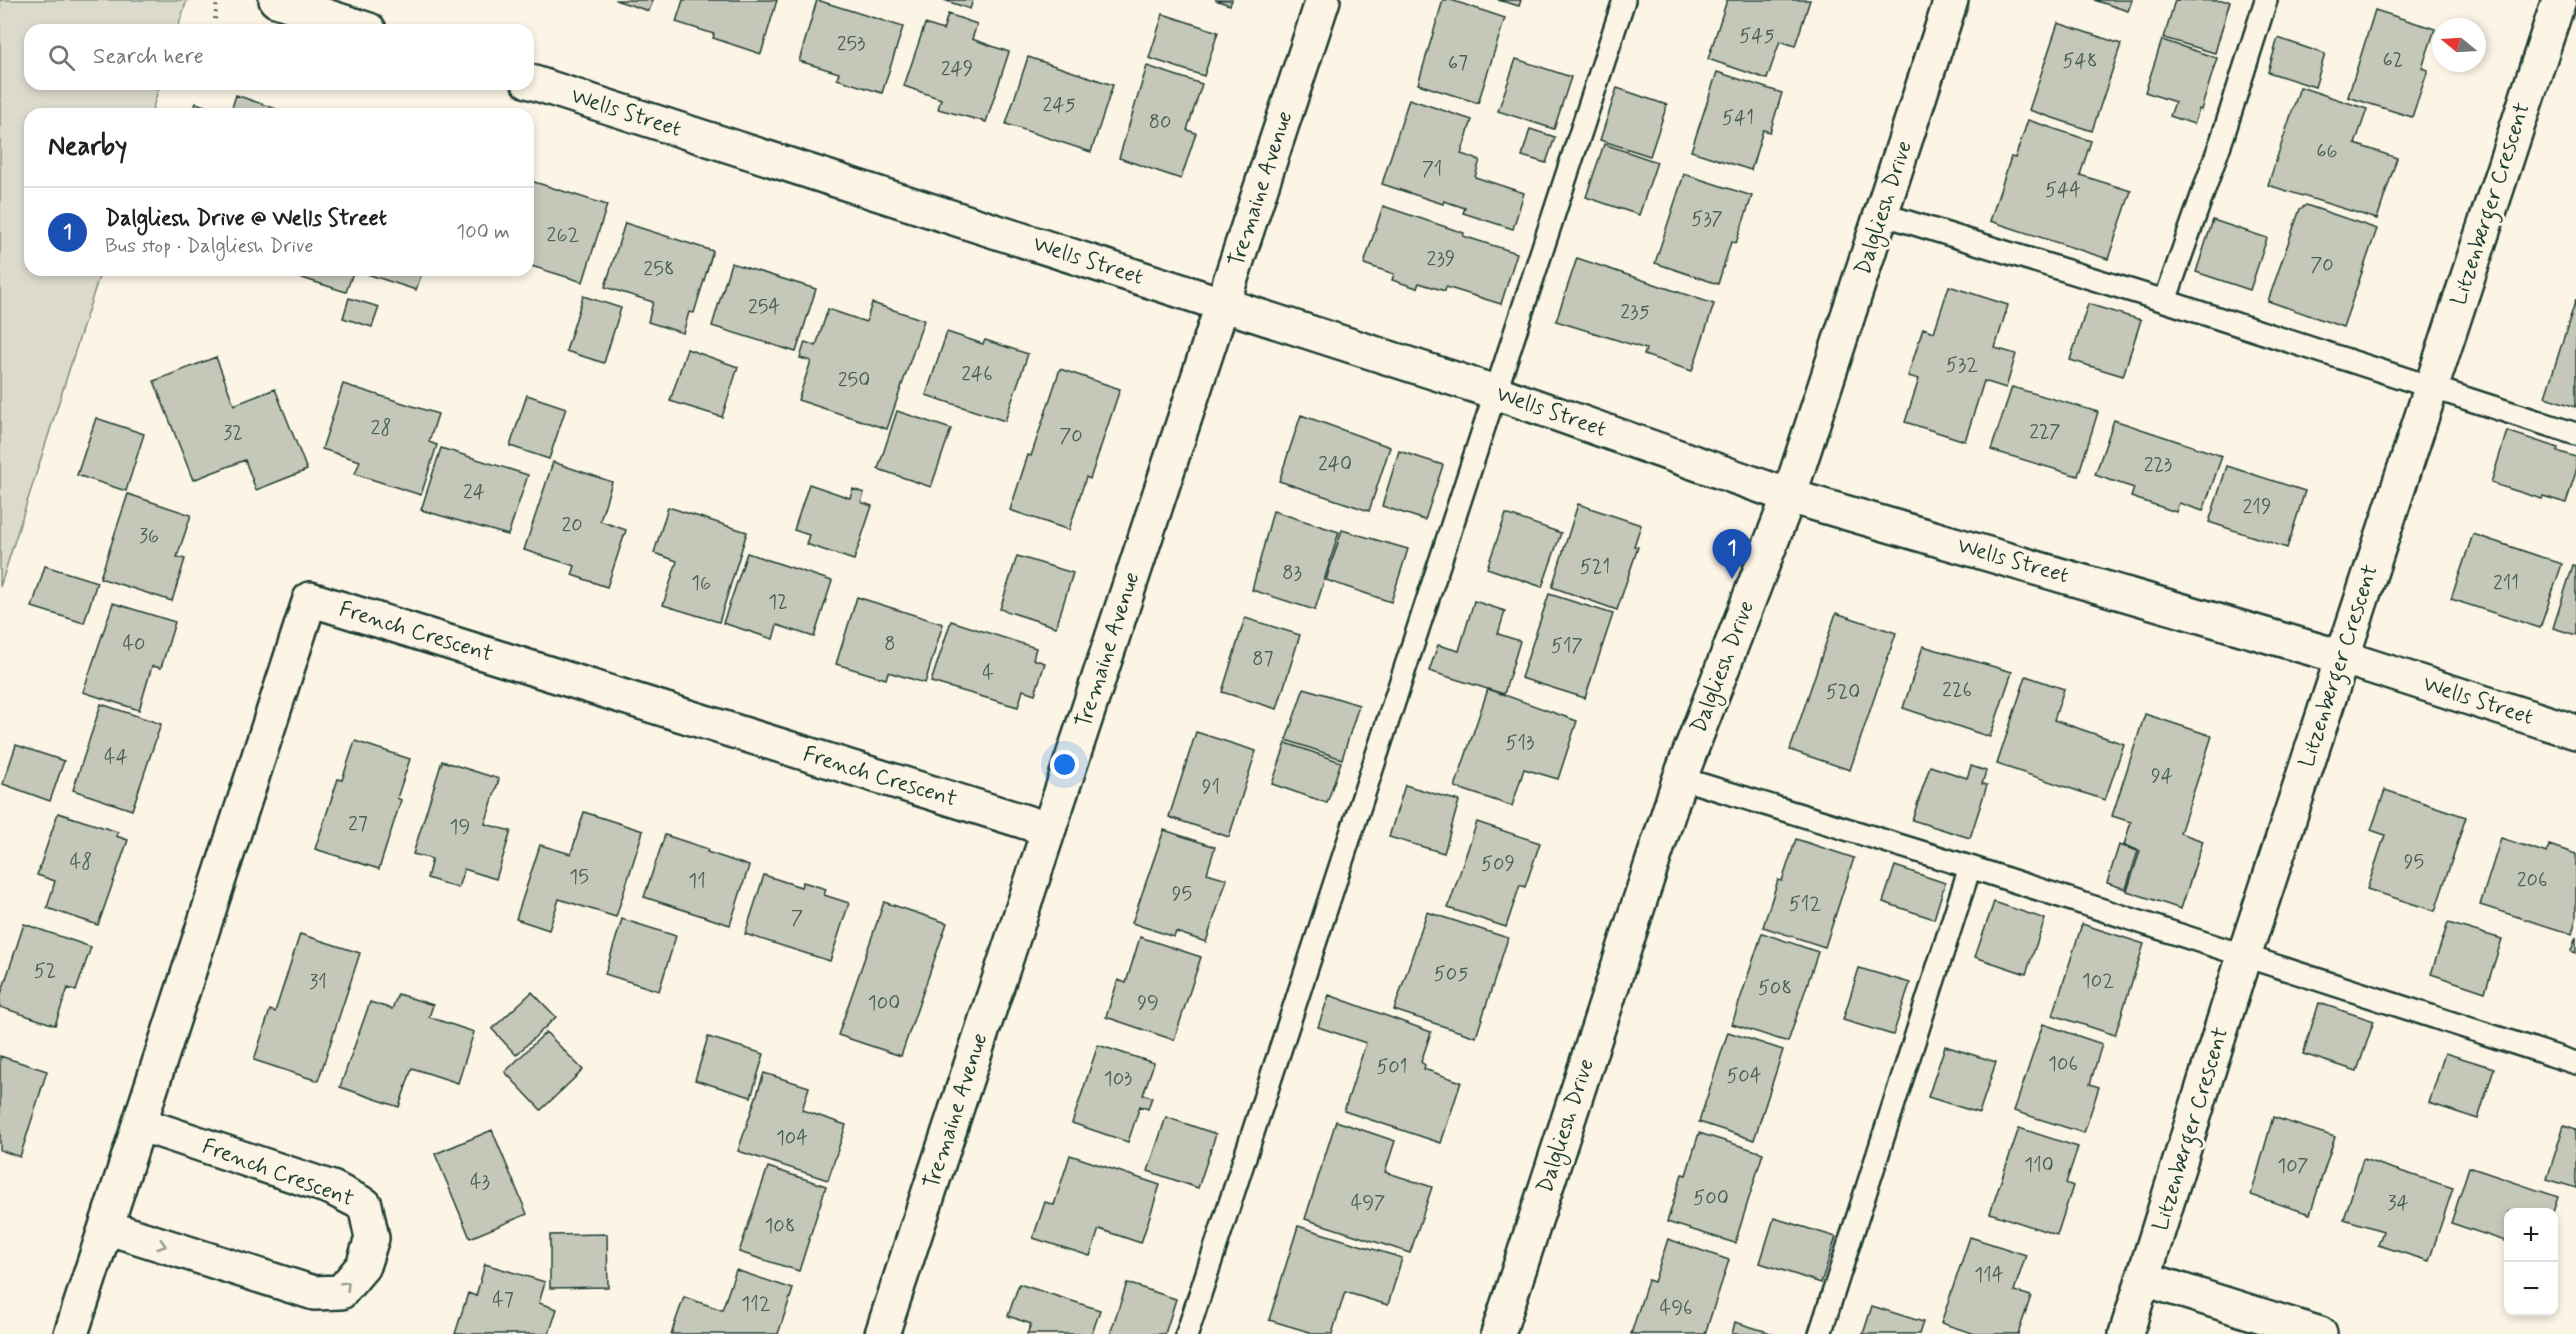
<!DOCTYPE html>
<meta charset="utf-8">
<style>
body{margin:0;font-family:Mynerve,sans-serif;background:#f6f6f6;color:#202124}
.controls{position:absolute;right:18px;bottom:18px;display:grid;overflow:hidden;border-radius:12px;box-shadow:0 3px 9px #0003}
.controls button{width:54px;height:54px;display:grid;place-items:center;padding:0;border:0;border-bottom:2px solid #e0e0e0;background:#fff;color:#202124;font:30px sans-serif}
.compass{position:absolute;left:2432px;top:18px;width:54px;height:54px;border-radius:50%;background:#fff;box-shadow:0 3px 9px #0003;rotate:288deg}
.you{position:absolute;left:1065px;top:765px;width:21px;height:21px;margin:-15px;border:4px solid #fff;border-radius:50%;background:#1a73e8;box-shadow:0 0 0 9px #1a73e833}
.badge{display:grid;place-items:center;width:39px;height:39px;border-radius:50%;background:#0b8043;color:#fff;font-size:20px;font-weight:700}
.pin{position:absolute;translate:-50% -50px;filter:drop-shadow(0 2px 3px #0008)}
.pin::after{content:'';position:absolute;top:32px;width:21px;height:18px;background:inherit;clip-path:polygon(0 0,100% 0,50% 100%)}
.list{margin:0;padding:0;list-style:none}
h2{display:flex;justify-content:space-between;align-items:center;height:78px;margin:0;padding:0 24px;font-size:26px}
h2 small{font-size:20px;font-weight:400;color:#757577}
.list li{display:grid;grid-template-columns:39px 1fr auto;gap:18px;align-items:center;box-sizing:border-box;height:90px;padding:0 24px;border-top:2px solid #e0e0e0}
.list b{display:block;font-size:22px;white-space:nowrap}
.list p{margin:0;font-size:20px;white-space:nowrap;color:#757577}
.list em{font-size:20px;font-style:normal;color:#757577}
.icon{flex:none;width:33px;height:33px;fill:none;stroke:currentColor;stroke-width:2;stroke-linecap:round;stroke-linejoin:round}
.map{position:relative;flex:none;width:2576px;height:1334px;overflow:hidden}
.search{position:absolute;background:#fff;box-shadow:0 3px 9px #0003;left:24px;top:24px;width:510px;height:66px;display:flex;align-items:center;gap:15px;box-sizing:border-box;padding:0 21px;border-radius:18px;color:#757577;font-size:22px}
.panel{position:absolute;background:#fff;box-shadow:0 3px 9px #0003;left:24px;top:108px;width:510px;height:168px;border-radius:18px}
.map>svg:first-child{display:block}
</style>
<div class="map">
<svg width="2576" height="1334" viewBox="0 0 2576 1334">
<rect width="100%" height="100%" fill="#fcf5e5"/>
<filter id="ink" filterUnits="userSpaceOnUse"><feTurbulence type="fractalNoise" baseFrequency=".0167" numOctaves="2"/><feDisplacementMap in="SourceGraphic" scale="12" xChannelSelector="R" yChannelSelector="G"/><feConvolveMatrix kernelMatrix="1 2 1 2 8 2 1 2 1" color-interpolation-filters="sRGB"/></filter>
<g filter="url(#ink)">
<!-- green -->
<path fill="#dcdacc" stroke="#7e8c80" stroke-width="1.5" d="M0 0H187L177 30H30V84H160L151 114H30V270H101L0 587Z"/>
<!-- building -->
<path fill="#c5c7b9" stroke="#1f3d34" stroke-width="1.5" d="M615 0H653L649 11Z
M683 0H777L761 54 713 38 714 34 676 22Z
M817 0 903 27 882 93 837 79 839 73 799 61Z
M944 0H973L970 9Z
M1215 0H1232L1230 5Z
M1443 0H1451L1505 18 1478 103 1418 84Z
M1498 0H1521L1519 6Z
M1727 0H1810L1795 46 1780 41 1767 79 1708 59Z
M2094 0H2132L2128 11Z
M2175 0 2230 1 2215 53 2164 38Z
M2375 10 2435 29 2422 68 2428 70 2412 117 2348 97Z
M948 14 977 24 972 39 1009 52 986 122 938 109 941 99 904 86 925 24 943 30Z
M1163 14 1218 32 1204 76 1149 58Z
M2058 23 2121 44 2092 131 2029 110Z
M2278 38 2325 54 2315 87 2268 72Z
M2162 40 2217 58 2201 110 2199 109 2194 124 2170 116 2175 102 2145 92Z
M1028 57 1113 85 1091 152 1006 124Z
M1516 59 1571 77 1554 129 1498 111Z
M1147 66 1202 84 1187 130 1196 133 1181 179 1119 158Z
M1717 72 1782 93 1770 132 1763 130 1751 170 1691 151Z
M2300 87 2367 109 2355 144 2397 158 2377 219 2268 185Z
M1617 88 1667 105 1650 156 1600 140Z
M236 95 288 113V114H230Z
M1409 99 1472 120 1461 154 1480 160 1475 177 1524 193 1513 229 1463 213 1465 208 1444 201 1443 204 1382 184Z
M196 103 228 114H192Z
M2028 120 2091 141 2080 175 2131 191 2108 259 1990 221 2011 157 2015 158Z
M1530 129 1555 137 1546 163 1522 156Z
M1604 144 1657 162 1639 215 1586 197Z
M1684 174 1752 196 1736 243 1731 242 1718 284 1655 263Z
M528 180 607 205 583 282 528 265Z
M2306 205 2377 229 2343 327 2268 301 2300 209Z
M1383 206 1464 233 1463 236 1517 253 1501 304 1446 287 1445 291 1419 283 1417 288 1392 280 1394 274 1364 264Z
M2213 220 2267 238 2250 290 2196 272Z
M625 223 713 251 694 313 689 312 683 333 648 322 653 302 605 287Z
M1577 258 1714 304 1692 371 1644 355 1646 349 1556 321Z
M731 263 816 289 796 352 712 326Z
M298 270H354L346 292 296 276Z
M365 270H423L416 290 364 273Z
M1949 286 2008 305 1995 348 2016 354 2006 388 1984 381 1965 441 1905 422 1919 379 1908 376 1923 328 1934 332Z
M583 296 621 308 604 363 566 351Z
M349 298 379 307 372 327 343 318Z
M2576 299V407L2545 397Z
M872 303 924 320 887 429 798 400 811 361 800 358 805 342 816 346 828 309 866 322Z
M2088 304 2141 320 2123 376 2070 360Z
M947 332 983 344 985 340 1028 354 1005 421 926 395Z
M687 349 738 367 722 417 670 401Z
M216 357 234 405 275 389 307 470 256 490 245 460 193 480 154 381Z
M1060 369 1120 389 1090 479 1086 477 1069 530 1010 510 1028 455 1031 456Z
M343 384 438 414 429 442 437 445 421 495 355 474 360 461 322 449Z
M2012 387 2098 412 2078 476 1991 450Z
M527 395 566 408 549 459 510 446Z
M897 411 951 429 931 487 878 469Z
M1301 415 1390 447 1369 511 1279 481Z
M96 418 144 434 126 491 77 475Z
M2114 420 2222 456 2203 511 2179 503 2176 512 2131 497 2134 488 2095 475Z
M2507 431 2558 448 2557 451 2576 457V472L2566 503 2543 496 2542 499 2491 483Z
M441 448 528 475 508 535 421 510Z
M1399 451 1443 465 1425 520 1382 506Z
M553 462 612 482 600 521 626 530 607 587 572 575 575 566 524 550Z
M2227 466 2305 491 2287 548 2209 522Z
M809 484 850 498 853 489 864 493 861 502 872 506 854 560 806 544 809 535 794 530Z
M128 494 191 515 177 557 185 559 172 601 100 578Z
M1578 504 1641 525 1634 546 1638 547 1617 610 1552 587Z
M668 507 747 532 719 622 663 605 677 561 654 553Z
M1273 511 1339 532 1315 610 1252 590Z
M1506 514 1561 533 1542 587 1487 568Z
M1342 530 1408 549 1391 602 1326 580Z
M2473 534 2562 564 2540 628 2451 599Z
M747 553 832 581 814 637 777 625 773 639 723 623Z
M1017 556 1073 573 1056 627 1000 609Z
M2573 565 2576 566V635L2553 628Z
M45 566 97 582 84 623 32 607Z
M1549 594 1613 614 1585 698 1521 678Z
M857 597 943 624 925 683 888 672 886 679 836 664Z
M1474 601 1505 611 1498 634 1520 641 1504 694 1429 671 1438 645 1459 651Z
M113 603 175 622 161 668 152 666 139 710 83 692Z
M1836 613 1896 633 1850 770 1790 750Z
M1245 618 1300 635 1277 709 1222 692Z
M951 621 1036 648 1033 659 1045 663 1035 694 1023 690 1018 707 931 682Z
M1923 646 2012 672 1990 737 1903 708Z
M2026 676 2064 689 2054 720 2124 744 2105 800 1997 764Z
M1304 688 1359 705 1342 759 1286 740Z
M1488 689 1577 721 1558 779 1524 769 1512 806 1455 787Z
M101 704 161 724 132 810 73 790Z
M2145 714 2212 736 2180 833 2203 841 2181 909 2127 891 2140 851 2124 845 2131 822 2112 816Z
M1196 732 1256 751 1229 837 1169 817Z
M355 741 410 759 397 798 401 800 379 869 315 849 338 779 342 780Z
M1286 743 1341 762 1327 803 1272 784Z
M16 745 64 761 50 801 3 784Z
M442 761 499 779 485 824 511 831 496 879 464 869 458 888 427 878 432 859 413 854Z
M1930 766 1967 778 1971 766 1986 771 1982 784 1987 785 1970 838 1912 820Z
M1405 785 1459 801 1444 853 1389 837Z
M2385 790 2466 817 2435 911 2367 889 2385 835 2371 830Z
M584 812 643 831 616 917 559 899 549 930 516 919 540 845 571 854Z
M58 813 118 832 116 836 128 840 98 925 47 908 55 881 37 875Z
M1477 822 1540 843 1525 887 1520 885 1506 927 1448 908Z
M1164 830 1215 847 1207 873 1227 879 1206 942 1176 932 1174 937 1132 923Z
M665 835 708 849 707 852 749 866 730 925 644 897Z
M2501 838 2547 853 2549 845 2576 854V919L2572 934 2480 905Z
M1796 839 1854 858 1825 947 1763 927 1778 880 1782 881Z
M2119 845 2138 851 2126 889 2107 883Z
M1895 866 1945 883 1934 919 1883 902Z
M764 875 801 887 803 882 826 889 824 895 849 903 830 961 745 934Z
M884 902 947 923 901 1056 838 1035Z
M1994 902 2045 919 2026 974 1975 957Z
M1427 912 1508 938 1476 1037 1394 1010Z
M622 919 676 936 659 991 605 974Z
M2448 923 2502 939 2485 992 2431 974Z
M24 924 91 947 76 991 68 988 55 1025 0 1007V997Z
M2082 924 2144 944 2115 1035 2053 1015Z
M1762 933 1818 952 1788 1042 1732 1024Z
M300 934 360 953 318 1081 254 1060 270 1010 275 1012Z
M1140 937 1201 957 1174 1040 1106 1017 1118 980 1126 983Z
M2576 937V953L2571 951Z
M1859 968 1910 983 1893 1035 1843 1020Z
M532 992 556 1017 516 1055 492 1029Z
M398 994 433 1005 429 1017 474 1032 458 1083 412 1068 399 1107 340 1087 370 1002 392 1009Z
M1329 995 1431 1032 1421 1062 1425 1065 1424 1069 1461 1082 1441 1143 1344 1111 1366 1043 1318 1027Z
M2319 1003 2374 1021 2357 1071 2303 1054Z
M2043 1024 2102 1044 2090 1084 2099 1087 2084 1133 2014 1111Z
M546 1032 583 1070 541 1110 505 1072Z
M1728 1032 1783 1050 1754 1140 1699 1122Z
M708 1037 764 1054 751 1097 695 1080Z
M1098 1045 1154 1063 1143 1095 1152 1097 1148 1109 1140 1106 1128 1142 1072 1123Z
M1945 1046 1996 1062 1979 1113 1928 1097Z
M2445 1053 2494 1068 2478 1119 2429 1103Z
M0 1056 47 1071 20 1157 0 1150Z
M764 1073 809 1087 802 1110 846 1125 828 1180 738 1151Z
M1166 1117 1216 1134 1198 1188 1148 1171Z
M2273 1117 2335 1137 2310 1214 2251 1195Z
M1336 1121 1395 1141 1385 1172 1432 1187 1410 1253 1305 1219Z
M2564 1125 2576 1129V1188L2547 1179Z
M2019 1128 2078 1147 2066 1183 2073 1186 2057 1235 1990 1213Z
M492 1130 527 1214 470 1238 435 1154Z
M1699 1133 1763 1153 1735 1243 1667 1222 1682 1174 1686 1175Z
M1070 1155 1160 1185 1141 1243 1099 1229 1090 1256 1033 1238 1045 1202 1054 1205Z
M2363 1159 2453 1188 2429 1261 2378 1245 2383 1231 2344 1219Z
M768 1167 826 1186 799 1271 739 1252Z
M2469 1167 2558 1197 2553 1212H2508V1242L2451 1223Z
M1774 1218 1836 1237 1821 1283 1760 1263Z
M1298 1226 1402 1258 1388 1305 1345 1292 1332 1334H1316L1269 1320Z
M607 1234 608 1287 550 1288V1235Z
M1970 1237 2026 1255 2014 1291 2031 1296 2018 1334H1975L1941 1323Z
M1668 1239 1729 1260 1705 1334H1631L1648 1280 1654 1282Z
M485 1264 545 1282 539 1303 557 1309 549 1334H455L468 1293 476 1296Z
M736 1270 793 1289 778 1334H671L684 1297 722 1310Z
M1127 1283 1176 1299 1165 1334H1110Z
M1019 1284 1100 1310 1092 1334H1027L1031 1324 1008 1316Z
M1872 1306 1923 1322 1919 1334H1863Z
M1735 1322 1774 1334H1732Z"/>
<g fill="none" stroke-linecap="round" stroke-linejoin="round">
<defs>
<path id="lane" d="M1882 214 2165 301 2576 434
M2165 301 2223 136 2266 0
M1680 778 1970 867 2576 1063
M1187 1334 1624 0
M1820 1334 1970 867"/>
<path id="street" d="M276 0 369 30
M528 81 1495 392 1789 496 2341 657 2576 732
M106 1227 314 1293 341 1292 363 1266 372 1238 365 1205 332 1188 140 1124
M2145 1279 2320 1334
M71 1334 310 599 1048 829
M882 1334 1323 0
M2126 1334 2244 956 2559 0"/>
<path id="secondary" d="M1498 1334 1680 778 1789 496 1951 0"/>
</defs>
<!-- lane casing -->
<use href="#lane" stroke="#1f3d34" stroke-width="26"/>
<!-- street casing -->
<use href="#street" stroke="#1f3d34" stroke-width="38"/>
<!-- secondary casing -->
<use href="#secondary" stroke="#1f3d34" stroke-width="38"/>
<!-- path -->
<path stroke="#1f3d34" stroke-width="4" stroke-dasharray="1.5 4.5" stroke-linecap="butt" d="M215 19 217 0"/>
<!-- lane -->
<use href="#lane" stroke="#fcf5e5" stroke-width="21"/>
<!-- street -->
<use href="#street" stroke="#fcf5e5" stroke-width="33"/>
<!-- secondary -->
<use href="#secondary" stroke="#fcf5e5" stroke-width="33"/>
</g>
<!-- one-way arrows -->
<defs><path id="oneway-chevron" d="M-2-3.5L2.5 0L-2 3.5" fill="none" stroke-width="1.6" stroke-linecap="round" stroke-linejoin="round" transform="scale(1.5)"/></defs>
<g stroke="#8e998c">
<use href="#oneway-chevron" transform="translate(162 1245) rotate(18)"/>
<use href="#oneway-chevron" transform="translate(346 1285) rotate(-45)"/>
</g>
</g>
<g text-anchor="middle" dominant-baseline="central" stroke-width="6" stroke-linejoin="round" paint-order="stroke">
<!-- number labels -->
<g font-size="20" fill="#486055">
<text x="1757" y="36">545</text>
<text x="851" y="44">253</text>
<text x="2393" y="60">62</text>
<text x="2080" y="61">548</text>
<text x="1458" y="63">67</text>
<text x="957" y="69">249</text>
<text x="1059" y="105">245</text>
<text x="1738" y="118">541</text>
<text x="1160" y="122">80</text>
<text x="2327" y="151">66</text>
<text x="1432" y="169">71</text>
<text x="2063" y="190">544</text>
<text x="1707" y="219">537</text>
<text x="563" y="235">262</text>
<text x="1441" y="259">239</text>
<text x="2322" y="265">70</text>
<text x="659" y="269">258</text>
<text x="764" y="307">254</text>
<text x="1635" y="312">235</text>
<text x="1962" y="365">532</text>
<text x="977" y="374">246</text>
<text x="854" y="380">250</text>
<text x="381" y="428">28</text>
<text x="2045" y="432">227</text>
<text x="233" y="433">32</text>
<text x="1071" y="436">70</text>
<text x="1335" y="464">240</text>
<text x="2158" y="465">223</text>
<text x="474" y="492">24</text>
<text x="2257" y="507">219</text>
<text x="572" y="525">20</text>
<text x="149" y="536">36</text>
<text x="1595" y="567">521</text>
<text x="1292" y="573">83</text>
<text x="701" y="583">16</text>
<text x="2506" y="583">211</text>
<text x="778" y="602">12</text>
<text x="134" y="644">40</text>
<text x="890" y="644">8</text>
<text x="1567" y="646">517</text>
<text x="1263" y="659">87</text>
<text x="988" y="673">4</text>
<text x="1957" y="690">226</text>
<text x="1843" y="692">520</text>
<text x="1520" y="743">513</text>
<text x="116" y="757">44</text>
<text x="2162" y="776">94</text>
<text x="1211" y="787">91</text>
<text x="358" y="824">27</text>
<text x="460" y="827">19</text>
<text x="81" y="862">48</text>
<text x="2414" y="862">95</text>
<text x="1498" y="864">509</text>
<text x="579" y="877">15</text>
<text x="2532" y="880">206</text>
<text x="697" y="881">11</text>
<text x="1182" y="894">95</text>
<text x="1805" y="904">512</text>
<text x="797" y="918">7</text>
<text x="45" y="971">52</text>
<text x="1451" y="974">505</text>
<text x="2098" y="981">102</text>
<text x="318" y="982">31</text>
<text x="1775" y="988">508</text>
<text x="884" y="1003">100</text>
<text x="1148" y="1003">99</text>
<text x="2063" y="1064">106</text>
<text x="1392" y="1067">501</text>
<text x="1744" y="1076">504</text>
<text x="1118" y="1079">103</text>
<text x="792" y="1138">104</text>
<text x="2039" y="1165">110</text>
<text x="2293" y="1166">107</text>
<text x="480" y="1182">43</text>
<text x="1711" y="1198">500</text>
<text x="1368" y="1203">497</text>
<text x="2398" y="1203">34</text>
<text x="780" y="1226">108</text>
<text x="1989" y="1275">114</text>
<text x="503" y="1300">47</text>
<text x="756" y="1304">112</text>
<text x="1676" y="1308">496</text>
</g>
<!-- street labels -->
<g font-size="22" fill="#1f3d34" stroke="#fcf5e5">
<text transform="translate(626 113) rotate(18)">Wells Street</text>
<text transform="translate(1261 189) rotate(-72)">Tremaine Avenue</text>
<text transform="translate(2491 204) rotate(-72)">Litzenberger Crescent</text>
<text transform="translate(1884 208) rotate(-72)">Dalgliesh Drive</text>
<text transform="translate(1088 261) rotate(18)">Wells Street</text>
<text transform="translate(1551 412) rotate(19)">Wells Street</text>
<text transform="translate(2013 561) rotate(16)">Wells Street</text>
<text transform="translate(416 632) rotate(17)">French Crescent</text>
<text transform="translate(1108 650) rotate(-72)">Tremaine Avenue</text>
<text transform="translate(2339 666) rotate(-72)">Litzenberger Crescent</text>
<text transform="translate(1723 667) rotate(-69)">Dalgliesh Drive</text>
<text transform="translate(2478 701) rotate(18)">Wells Street</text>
<text transform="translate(880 777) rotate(17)">French Crescent</text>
<text transform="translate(956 1111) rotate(-72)">Tremaine Avenue</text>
<text transform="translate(1566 1126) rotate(-72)">Dalgliesh Drive</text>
<text transform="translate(2191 1129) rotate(-73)">Litzenberger Crescent</text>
<text transform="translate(278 1173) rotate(20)">French Crescent</text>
</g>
</g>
</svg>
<div class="controls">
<button>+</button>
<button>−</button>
</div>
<svg class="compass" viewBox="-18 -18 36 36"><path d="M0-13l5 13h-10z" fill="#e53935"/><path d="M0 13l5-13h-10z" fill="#757577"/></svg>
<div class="you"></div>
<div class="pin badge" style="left:1732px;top:579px;background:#1a4fb4">1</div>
<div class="search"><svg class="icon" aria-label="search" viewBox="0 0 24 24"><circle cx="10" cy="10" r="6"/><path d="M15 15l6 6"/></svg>Search here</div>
<section class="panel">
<h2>Nearby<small></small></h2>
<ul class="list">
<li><span class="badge" style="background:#1a4fb4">1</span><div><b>Dalgliesh Drive @ Wells Street</b><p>Bus stop · Dalgliesh Drive</p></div><em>100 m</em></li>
</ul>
</section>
</div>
